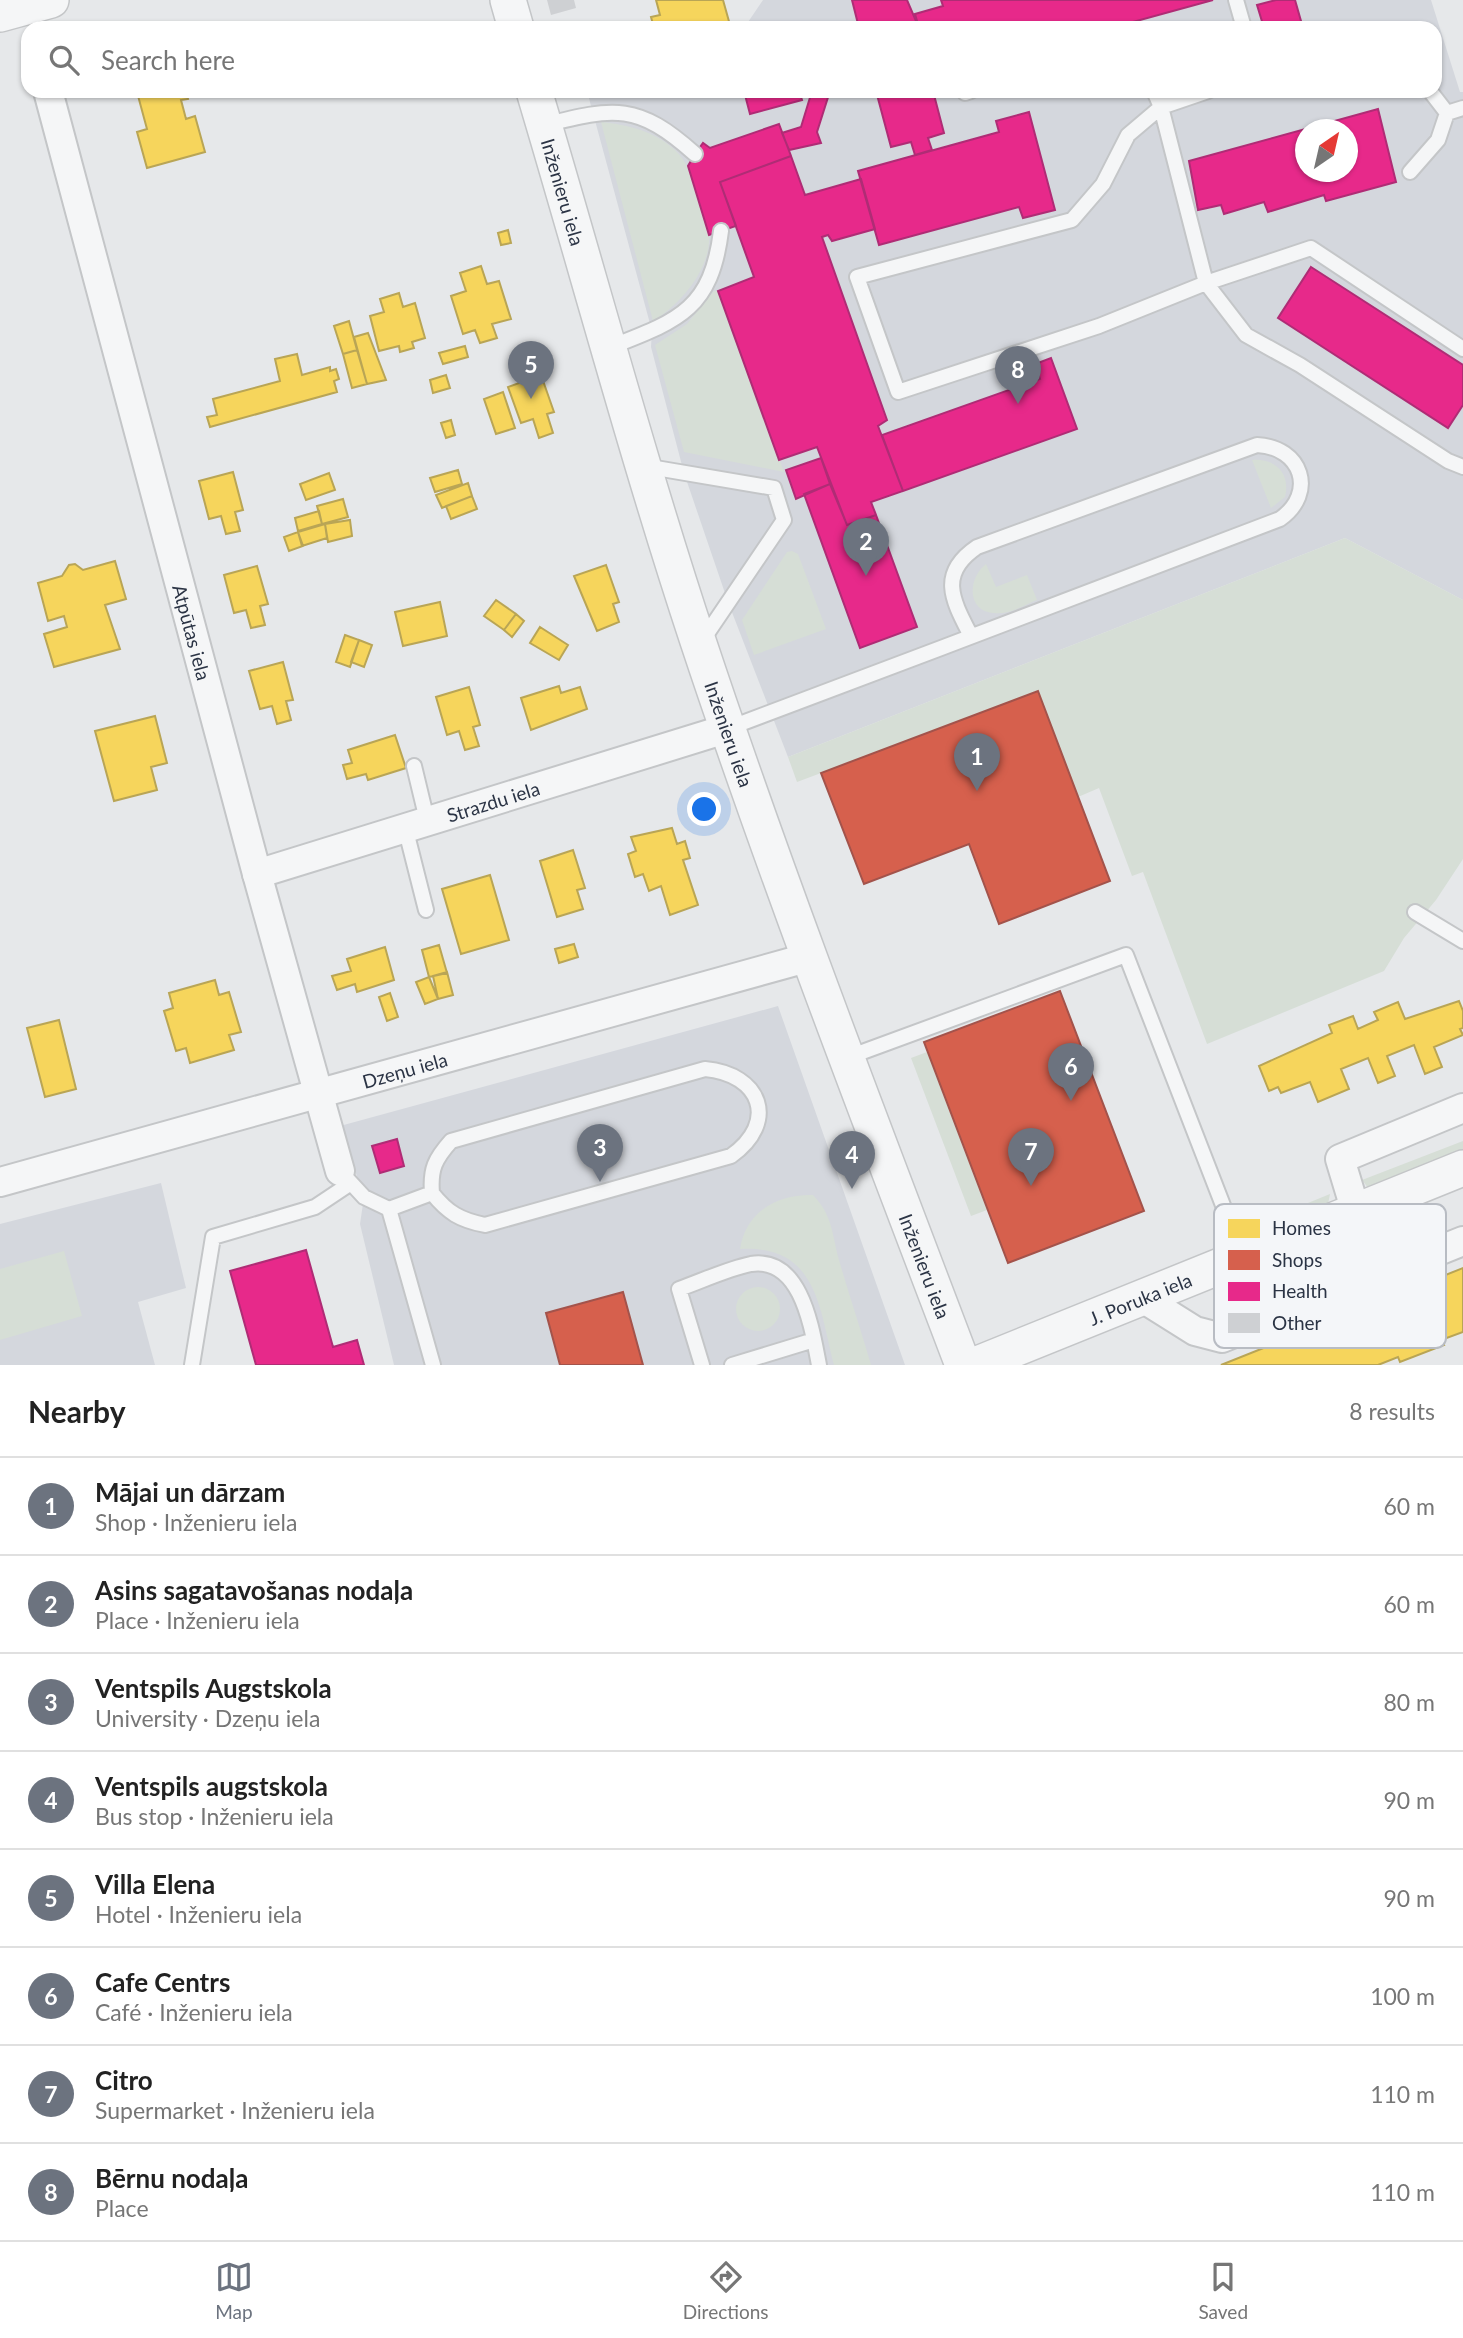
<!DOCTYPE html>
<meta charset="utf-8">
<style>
body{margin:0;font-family:Lato,sans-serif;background:#f6f6f6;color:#222}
.compass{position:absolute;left:1295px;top:119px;width:63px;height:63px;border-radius:50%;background:#fff;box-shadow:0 2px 5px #0004;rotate:34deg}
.you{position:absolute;left:705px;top:810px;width:24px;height:24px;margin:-18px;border:5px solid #fff;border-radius:50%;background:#1a73e8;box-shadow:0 0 0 10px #1a73e833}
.badge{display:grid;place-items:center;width:46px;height:46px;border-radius:50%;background:#6c737f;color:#fff;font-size:23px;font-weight:700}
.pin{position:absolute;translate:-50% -58px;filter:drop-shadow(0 2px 4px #0008)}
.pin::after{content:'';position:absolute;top:37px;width:24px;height:21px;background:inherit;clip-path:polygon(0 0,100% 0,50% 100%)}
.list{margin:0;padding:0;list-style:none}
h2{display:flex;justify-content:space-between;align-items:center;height:91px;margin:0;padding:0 28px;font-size:30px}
h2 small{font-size:23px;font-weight:400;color:#767676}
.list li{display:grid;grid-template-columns:46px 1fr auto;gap:21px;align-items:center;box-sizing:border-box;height:98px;padding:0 28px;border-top:2px solid #e0e0e0}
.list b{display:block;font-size:26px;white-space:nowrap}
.list p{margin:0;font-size:23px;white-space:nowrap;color:#767676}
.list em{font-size:23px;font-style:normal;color:#767676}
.icon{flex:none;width:38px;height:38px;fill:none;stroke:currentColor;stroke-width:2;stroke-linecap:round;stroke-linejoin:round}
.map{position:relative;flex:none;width:1463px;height:1365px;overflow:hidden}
.search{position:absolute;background:#fff;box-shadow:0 2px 5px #0004;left:21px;right:21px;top:21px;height:77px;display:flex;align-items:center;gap:18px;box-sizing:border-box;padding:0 24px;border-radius:21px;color:#767676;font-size:26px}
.sheet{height:875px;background:#fff}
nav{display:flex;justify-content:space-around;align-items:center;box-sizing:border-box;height:98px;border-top:2px solid #e0e0e0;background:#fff;font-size:19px;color:#767676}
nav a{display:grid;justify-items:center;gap:4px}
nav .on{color:#6c737f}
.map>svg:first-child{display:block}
</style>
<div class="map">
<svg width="1463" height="1365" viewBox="0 0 1463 1365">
<rect width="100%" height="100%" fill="#e6e8ea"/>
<!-- built -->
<path fill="#d4d7dd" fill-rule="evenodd" d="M763 0H1431L1460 92H1463V600L1345 538 788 757 728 602 684 473 651 347 652 331 587 91H1435V28H744ZM1306 130H1348V172H1306Z
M778 1006 905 1365H394L360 1224 364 1197 340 1126Z
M161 1183 186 1288 138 1302 155 1365H0V1224Z"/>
<!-- green -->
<path fill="#d6ded6" d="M601 122C629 125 654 131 675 150 688 162 691 177 696 193 700 206 707 221 709 234 712 268 680 305 653 321Z
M714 291H718L784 472 684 452 655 345 687 324Z
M1252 460C1275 458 1291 473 1285 497L1271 508Z
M1345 538 1463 600V859L1436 900 1404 938 1384 971 1207 1044 1143 872 1132 876 1099 788 1078 797 821 773 797 782 788 757Z
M792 551 798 554 826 629 754 655 742 620 787 552Z
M986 564 996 587 1027 575 1037 600C1024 605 1009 615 994 613 966 611 968 578 986 564Z
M927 1052 987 1210 971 1216 911 1058Z
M1463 1141V1152L1369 1189 1362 1180Z
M1330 1194 1328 1204 1265 1230 1254 1225Z
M813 1195C833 1216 832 1234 839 1260 849 1295 861 1330 871 1365H834C819 1307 817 1245 740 1249 746 1211 778 1194 813 1195Z
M64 1251 82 1316 0 1340V1269Z
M736 1309a22 22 0 1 1 44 0a22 22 0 1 1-44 0Z"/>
<!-- homes -->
<path fill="#f6d55c" stroke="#b9a555" stroke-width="2" d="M656 0H723L730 25 654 28 651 17 660 15Z
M179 91 180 94 186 92 188 99 181 100 186 119 195 116 205 152 147 168 137 132 147 129 137 92Z
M508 230 511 243 501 245 498 233Z
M481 266 487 284 499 281 511 319 492 324 497 338 480 343 475 330 463 334 451 296 466 291 460 273Z
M399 293 403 307 415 303 425 338 412 342 414 348 400 352 399 346 379 351 370 316 384 312 380 299Z
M349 321 357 350 343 354 334 326Z
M368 333 386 380 367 384 354 337Z
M465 346 468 357 443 364 439 353Z
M357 350 367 384 352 388 343 354Z
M297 354 302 375 330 367V371L336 369 339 379 334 381 337 392 210 427 207 417 217 415 213 399 280 381 275 359Z
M446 375 450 388 433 393 430 380Z
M541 375 554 412 547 414 553 433 539 438 533 419 521 423 508 387Z
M503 392 515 428 496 434 484 399Z
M451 420 455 435 446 438 441 423Z
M458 470 462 484 435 492 430 478Z
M233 472 243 510 235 512 240 531 226 534 221 516 209 519 199 481Z
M329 473 335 490 306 500 300 484Z
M468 483 472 496 442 508 436 495Z
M472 496 477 509 451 519 446 506Z
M343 499 348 517 322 524 317 506Z
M319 511 322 524 298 531 295 518Z
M350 520 352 536 328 542 325 524Z
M325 524 327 538 302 546 298 532Z
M298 532 303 546 289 551 284 537Z
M115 561 126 599 105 605 120 649 54 667 44 634 67 627 64 616 48 621 38 583 62 576 69 565 75 564 83 570Z
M606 565 619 602 613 604 619 622 597 631 574 576Z
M257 566 268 604 260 606 265 625 251 628 246 610 234 613 224 575Z
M496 600 516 614 504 630 484 616Z
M440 602 447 636 403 646 395 612Z
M516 614 524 621 512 637 504 630Z
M540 627 568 645 559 660 530 643Z
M345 635 359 640 350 667 336 662Z
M359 640 372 645 364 667 351 662Z
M283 662 293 700 286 701 291 720 277 724 272 706 260 709 249 671Z
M559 686 561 693 580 687 587 709 531 730 521 698Z
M469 687 480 725 473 727 479 746 465 750 459 731 447 735 436 697Z
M155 716 167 763 151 767 157 790 114 801 95 731Z
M395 735 406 768 368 780 366 774 347 779 343 765 352 763 348 750Z
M672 828 677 844 685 841 690 858 683 860 698 905 670 915 661 886 649 891 643 874 635 877 628 854 636 851 631 837Z
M573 850 585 888 577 890 583 909 557 917 540 861Z
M490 875 509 940 461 954 442 889Z
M574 944 578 957 559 963 555 949Z
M439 945 447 973 429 977 422 950Z
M385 947 394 980 357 992 355 984 337 990 332 976 351 971 347 959Z
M447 972 453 995 438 999 433 976Z
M429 977 438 999 425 1004 416 982Z
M215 980 219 995 229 992 241 1032 229 1035 234 1050 190 1063 186 1048 176 1051 164 1011 173 1008 169 993Z
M390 993 398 1017 387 1021 379 997Z
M1459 1001 1463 1011V1028L1460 1029 1463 1035 1434 1047 1442 1067 1425 1074 1414 1045 1387 1056 1395 1076 1378 1083 1368 1058 1341 1069 1349 1089 1318 1102 1310 1082 1281 1093 1278 1087 1269 1091 1259 1066 1332 1033 1329 1025 1353 1016 1358 1029 1378 1020 1374 1012 1398 1002 1405 1019Z
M59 1020 76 1089 45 1097 27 1028Z
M1463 1268V1332L1441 1340 1444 1345 1400 1362 1398 1357 1378 1365H1221Z"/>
<!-- shops -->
<path fill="#d6604d" stroke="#a3534b" stroke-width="2" d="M1038 691 1110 881 999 924 969 844 864 884 821 773Z
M1060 991 1144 1211 1008 1263 924 1042Z
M623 1292 643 1365H560L546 1313Z"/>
<!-- health -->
<path fill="#e7298a" stroke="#af2c75" stroke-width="2" fill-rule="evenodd" d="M852 0H907L919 28H859Z
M941 0H1213L1111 28H919L915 14 943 6Z
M1276 0H1295L1303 28H1264L1257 5Z
M744 91H799L802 100 750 114Z
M812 91H830L817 132 821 143 789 150 782 133 801 127Z
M876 91H933L944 133 928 138 932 150 915 155 911 142 891 147Z
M1378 109 1396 182 1326 201 1324 195 1268 212 1264 202 1224 214 1221 205 1198 210 1189 161ZM1306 130H1348V172H1306Z
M1029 112 1055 210 1023 218 1019 207 879 245 858 171 999 132 996 121Z
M779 124 791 156 720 182 736 226 709 235 688 166 695 154 703 143 710 148Z
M791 156 805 195 861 179 875 229 832 241 828 235 822 237 887 420 878 426 903 491 871 502 876 515 847 525 817 447 779 460 718 291 754 277 720 182Z
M1311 267 1463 365V405L1448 428 1278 318Z
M1051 358 1077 429 903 491 882 435 1040 379 1035 364Z
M821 458 830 484 796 499 786 470Z
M830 484 847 525 876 515 917 627 860 648 804 494Z
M397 1139 404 1166 380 1173 372 1146Z
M306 1250 333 1347 357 1340 364 1365H256L230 1271Z"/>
<!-- building -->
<path fill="#ced0d3" d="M547 0H574L576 8 551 15Z"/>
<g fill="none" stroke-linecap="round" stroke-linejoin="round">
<defs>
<path id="service" d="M1236 0 1244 28
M1154 91 1161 107 1128 135 1103 184 1072 220 857 277 898 392 1099 326 1206 283 1311 248 1463 349
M1208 91 1161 107 1206 283 1246 335 1300 365 1448 461 1463 467
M1430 91 1447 113 1463 108
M965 93 971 91
M544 125C615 107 638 103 695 154
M1410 172 1438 140 1447 113
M608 348C677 321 711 311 721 231
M644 466 774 488 784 520 702 641
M729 728C913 659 1096 589 1280 519 1317 493 1302 447 1257 445L977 547C937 574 953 601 971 636
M414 766 427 820
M405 827 426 910
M1415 912 1463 941
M846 1058 1126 955 1243 1257
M340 1171 364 1197 389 1209 432 1193C448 1213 460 1220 485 1225L731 1156C779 1122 761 1074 705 1069L451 1141C435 1159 430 1169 432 1193
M389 1209 433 1365
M192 1365 213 1237 315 1207 351 1183
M702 1365 679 1289C702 1281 727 1269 751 1264 802 1256 812 1330 819 1365
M732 1365 814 1340"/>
<g id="minor">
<path id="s1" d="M48 91 257 874 340 1171"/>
<path id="s2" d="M257 874 729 728"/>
<path id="s3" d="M0 1182 810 957"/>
<path d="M1356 1212 1340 1159 1463 1108"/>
<path d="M1144 1299 1195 1331 1222 1338 1463 1241"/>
</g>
<g id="tertiary">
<path d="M508 0 516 28"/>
<path d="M0 14 51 0"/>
<path id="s4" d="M534 91C589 275 638 460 698 641 779 885 872 1125 963 1365"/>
<path id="s5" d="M975 1365 1463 1168"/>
</g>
</defs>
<!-- service casing -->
<use href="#service" stroke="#c4c6c8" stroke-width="18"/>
<!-- minor casing -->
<use href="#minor" stroke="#c4c6c8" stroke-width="32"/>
<!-- tertiary casing -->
<use href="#tertiary" stroke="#c4c6c8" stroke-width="38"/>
<!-- service -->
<use href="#service" stroke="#f5f6f7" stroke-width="14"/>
<!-- minor -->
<use href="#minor" stroke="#f5f6f7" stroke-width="28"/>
<!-- tertiary -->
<use href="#tertiary" stroke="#f5f6f7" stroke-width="35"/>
</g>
<g text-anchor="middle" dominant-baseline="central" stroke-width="7" stroke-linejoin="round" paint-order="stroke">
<!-- street labels -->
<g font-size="19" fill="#2b3445" stroke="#f4f6f9">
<text stroke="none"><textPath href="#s4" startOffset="105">Inženieru iela</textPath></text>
<text stroke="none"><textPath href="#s1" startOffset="560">Atpūtas iela</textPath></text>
<text stroke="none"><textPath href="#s4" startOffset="672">Inženieru iela</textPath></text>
<text stroke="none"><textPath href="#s2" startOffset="247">Strazdu iela</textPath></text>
<text stroke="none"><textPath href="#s3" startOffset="420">Dzeņu iela</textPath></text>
<text stroke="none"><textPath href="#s4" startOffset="1239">Inženieru iela</textPath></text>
<text stroke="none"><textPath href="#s5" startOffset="178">J. Poruka iela</textPath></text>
</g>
</g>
<!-- legend -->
<rect x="1214" y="1204" width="232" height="144" rx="10" fill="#f4f6f9" stroke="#b8bcc3" stroke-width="2"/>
<rect x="1228" y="1219" width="32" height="19" fill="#f6d55c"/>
<rect x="1228" y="1250" width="32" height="20" fill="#d6604d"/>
<rect x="1228" y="1282" width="32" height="19" fill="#e7298a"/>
<rect x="1228" y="1313" width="32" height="20" fill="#ced0d3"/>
<g font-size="19" fill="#2b3445">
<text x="1272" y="1235">Homes</text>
<text x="1272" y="1267">Shops</text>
<text x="1272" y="1298">Health</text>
<text x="1272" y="1330">Other</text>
</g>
</svg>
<svg class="compass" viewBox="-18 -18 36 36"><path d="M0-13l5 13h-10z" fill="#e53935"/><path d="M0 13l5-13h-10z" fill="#767676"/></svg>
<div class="you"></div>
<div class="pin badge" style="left:977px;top:791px">1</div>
<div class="pin badge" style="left:866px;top:576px">2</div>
<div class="pin badge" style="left:600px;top:1182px">3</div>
<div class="pin badge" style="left:852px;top:1189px">4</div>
<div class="pin badge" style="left:531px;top:399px">5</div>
<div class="pin badge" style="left:1071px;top:1101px">6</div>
<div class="pin badge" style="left:1031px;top:1186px">7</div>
<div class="pin badge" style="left:1018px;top:404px">8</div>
<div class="search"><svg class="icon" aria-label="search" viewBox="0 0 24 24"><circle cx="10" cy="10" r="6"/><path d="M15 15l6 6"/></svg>Search here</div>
</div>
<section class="sheet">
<h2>Nearby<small>8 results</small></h2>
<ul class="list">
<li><span class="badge">1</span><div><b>Mājai un dārzam</b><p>Shop · Inženieru iela</p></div><em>60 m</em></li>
<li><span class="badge">2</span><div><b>Asins sagatavošanas nodaļa</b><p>Place · Inženieru iela</p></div><em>60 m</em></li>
<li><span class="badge">3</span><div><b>Ventspils Augstskola</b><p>University · Dzeņu iela</p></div><em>80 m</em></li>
<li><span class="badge">4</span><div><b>Ventspils augstskola</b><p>Bus stop · Inženieru iela</p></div><em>90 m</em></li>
<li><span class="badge">5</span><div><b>Villa Elena</b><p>Hotel · Inženieru iela</p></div><em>90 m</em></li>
<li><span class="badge">6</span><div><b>Cafe Centrs</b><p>Café · Inženieru iela</p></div><em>100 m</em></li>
<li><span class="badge">7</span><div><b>Citro</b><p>Supermarket · Inženieru iela</p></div><em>110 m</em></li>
<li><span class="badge">8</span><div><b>Bērnu nodaļa</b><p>Place</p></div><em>110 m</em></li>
</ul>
</section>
<nav>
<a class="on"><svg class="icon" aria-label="map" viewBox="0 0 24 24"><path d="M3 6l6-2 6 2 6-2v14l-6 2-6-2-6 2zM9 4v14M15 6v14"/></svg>Map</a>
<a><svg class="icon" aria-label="directions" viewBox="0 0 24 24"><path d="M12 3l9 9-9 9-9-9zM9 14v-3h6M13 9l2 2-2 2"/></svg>Directions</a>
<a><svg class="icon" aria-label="saved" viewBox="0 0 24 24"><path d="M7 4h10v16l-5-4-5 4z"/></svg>Saved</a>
</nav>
